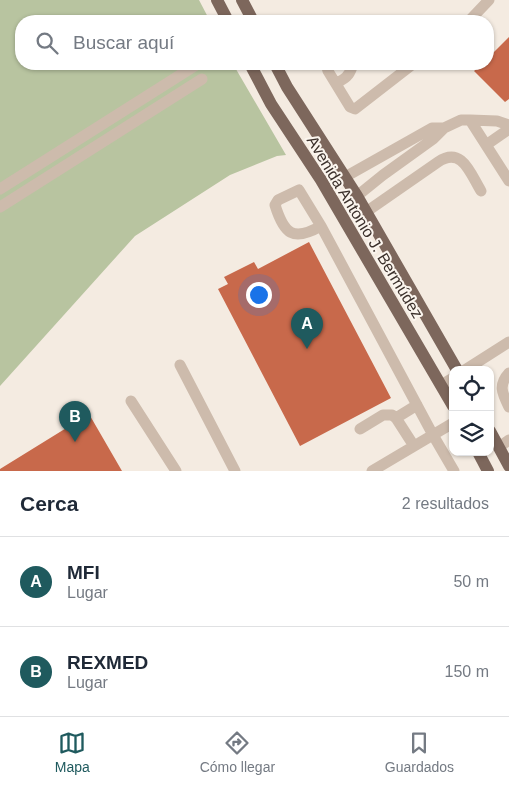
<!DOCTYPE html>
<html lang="es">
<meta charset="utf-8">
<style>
body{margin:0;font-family:Arial,sans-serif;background:#f2f2f3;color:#1f2937}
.controls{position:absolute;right:15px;bottom:15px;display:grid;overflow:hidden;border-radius:10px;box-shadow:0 1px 4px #0004}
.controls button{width:45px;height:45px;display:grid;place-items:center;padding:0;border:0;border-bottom:1px solid #e0e1e3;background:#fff;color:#1f2937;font:25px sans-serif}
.you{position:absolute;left:258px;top:294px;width:18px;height:18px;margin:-12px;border:4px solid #fff;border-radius:50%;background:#1a73e8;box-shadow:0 0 0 8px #1a73e833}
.badge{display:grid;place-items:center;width:32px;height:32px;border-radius:50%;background:#1f5a5e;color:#fff;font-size:16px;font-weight:700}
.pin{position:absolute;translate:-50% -41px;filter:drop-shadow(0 1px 2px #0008)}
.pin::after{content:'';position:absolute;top:26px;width:18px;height:15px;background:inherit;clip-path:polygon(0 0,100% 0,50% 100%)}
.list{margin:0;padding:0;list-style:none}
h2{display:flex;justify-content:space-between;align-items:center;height:65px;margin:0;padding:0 20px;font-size:21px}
h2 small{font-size:16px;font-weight:400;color:#747a83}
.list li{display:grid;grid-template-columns:32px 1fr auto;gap:15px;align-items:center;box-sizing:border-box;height:90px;padding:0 20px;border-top:1px solid #e0e1e3}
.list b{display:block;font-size:19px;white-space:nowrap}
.list p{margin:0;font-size:16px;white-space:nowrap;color:#747a83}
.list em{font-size:16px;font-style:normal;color:#747a83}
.icon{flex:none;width:28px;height:28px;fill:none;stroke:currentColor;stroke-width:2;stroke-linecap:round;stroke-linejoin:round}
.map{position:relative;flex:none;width:509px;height:471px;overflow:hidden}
.search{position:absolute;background:#fff;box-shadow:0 1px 4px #0004;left:15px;right:15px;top:15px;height:55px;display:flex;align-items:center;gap:12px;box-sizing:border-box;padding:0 18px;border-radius:20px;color:#747a83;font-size:19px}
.sheet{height:245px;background:#fff}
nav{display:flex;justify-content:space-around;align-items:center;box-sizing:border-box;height:70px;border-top:1px solid #e0e1e3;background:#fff;font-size:14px;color:#747a83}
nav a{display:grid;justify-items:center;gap:2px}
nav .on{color:#1f5a5e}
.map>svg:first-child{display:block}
</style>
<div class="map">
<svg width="509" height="471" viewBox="0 0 509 471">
<rect width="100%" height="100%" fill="#f4ebe1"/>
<!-- green -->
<path fill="#b8c4a0" d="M0 0H199L210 21H21V64H233L286 155 277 156 230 175 135 236 0 386Z"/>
<!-- building -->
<path fill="#c8694b" d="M509 37V99L505 102 474 71 482 64H488V58Z
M309 242 391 398 300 446 218 289 228 284 224 277 254 262 258 269Z
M89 414 122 471H0V469Z"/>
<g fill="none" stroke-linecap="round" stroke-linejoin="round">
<!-- minor -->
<path stroke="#cdbbac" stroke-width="11" d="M469 21 489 0
M326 64 328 71 350 107 355 109 413 64
M336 83C345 79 349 76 352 67L351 64
M470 120 509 181
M486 145 509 129
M345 177 432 128H444L461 120H470L497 121 509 125
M0 189 196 65
M357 196 383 175 433 139 444 128
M0 207 202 79
M366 212 438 162C462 146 470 173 481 191
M321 226 299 190 278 200 275 205C284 234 293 242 321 226L433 435 454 471
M180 365 235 471
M465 370 509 342
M509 373C498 385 502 393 509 407
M441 385 453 378
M131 401 176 471
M396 418 417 405
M360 429 383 415H392L396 418 414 446
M499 447 509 440
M372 471 453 423"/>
<!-- major -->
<path stroke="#7d675c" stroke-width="12" d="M217 0 228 21
M242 0 253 21
M250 64 271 104 321 180 453 406
M275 64 287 87 357 196 457 370
M490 431 509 466
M478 452 488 471"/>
</g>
<g text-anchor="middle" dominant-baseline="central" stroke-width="4" stroke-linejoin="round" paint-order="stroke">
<!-- street labels -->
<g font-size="16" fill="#3b302b" stroke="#fbf5ee">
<text transform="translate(365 227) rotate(59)">Avenida Antonio J. Bermúdez</text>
</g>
</g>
</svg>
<div class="controls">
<button><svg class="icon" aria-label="locate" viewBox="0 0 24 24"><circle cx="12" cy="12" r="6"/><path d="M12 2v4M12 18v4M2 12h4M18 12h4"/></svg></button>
<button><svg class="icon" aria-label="layers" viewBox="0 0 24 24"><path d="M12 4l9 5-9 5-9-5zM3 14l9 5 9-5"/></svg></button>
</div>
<div class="you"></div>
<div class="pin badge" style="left:307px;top:349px">A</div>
<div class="pin badge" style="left:75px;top:442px">B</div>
<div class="search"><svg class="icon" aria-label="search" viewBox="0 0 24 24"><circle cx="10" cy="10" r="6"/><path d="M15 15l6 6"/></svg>Buscar aquí</div>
</div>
<section class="sheet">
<h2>Cerca<small>2 resultados</small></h2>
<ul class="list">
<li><span class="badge">A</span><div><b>MFI</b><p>Lugar</p></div><em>50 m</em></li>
<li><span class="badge">B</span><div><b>REXMED</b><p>Lugar</p></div><em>150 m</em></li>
</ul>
</section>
<nav>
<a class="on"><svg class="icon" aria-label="map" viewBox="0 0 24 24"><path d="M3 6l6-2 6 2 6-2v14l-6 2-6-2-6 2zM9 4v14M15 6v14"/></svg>Mapa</a>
<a><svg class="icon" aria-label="directions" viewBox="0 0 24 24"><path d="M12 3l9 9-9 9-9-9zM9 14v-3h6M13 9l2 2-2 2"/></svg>Cómo llegar</a>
<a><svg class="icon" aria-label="saved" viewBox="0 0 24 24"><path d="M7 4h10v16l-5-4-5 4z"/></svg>Guardados</a>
</nav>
